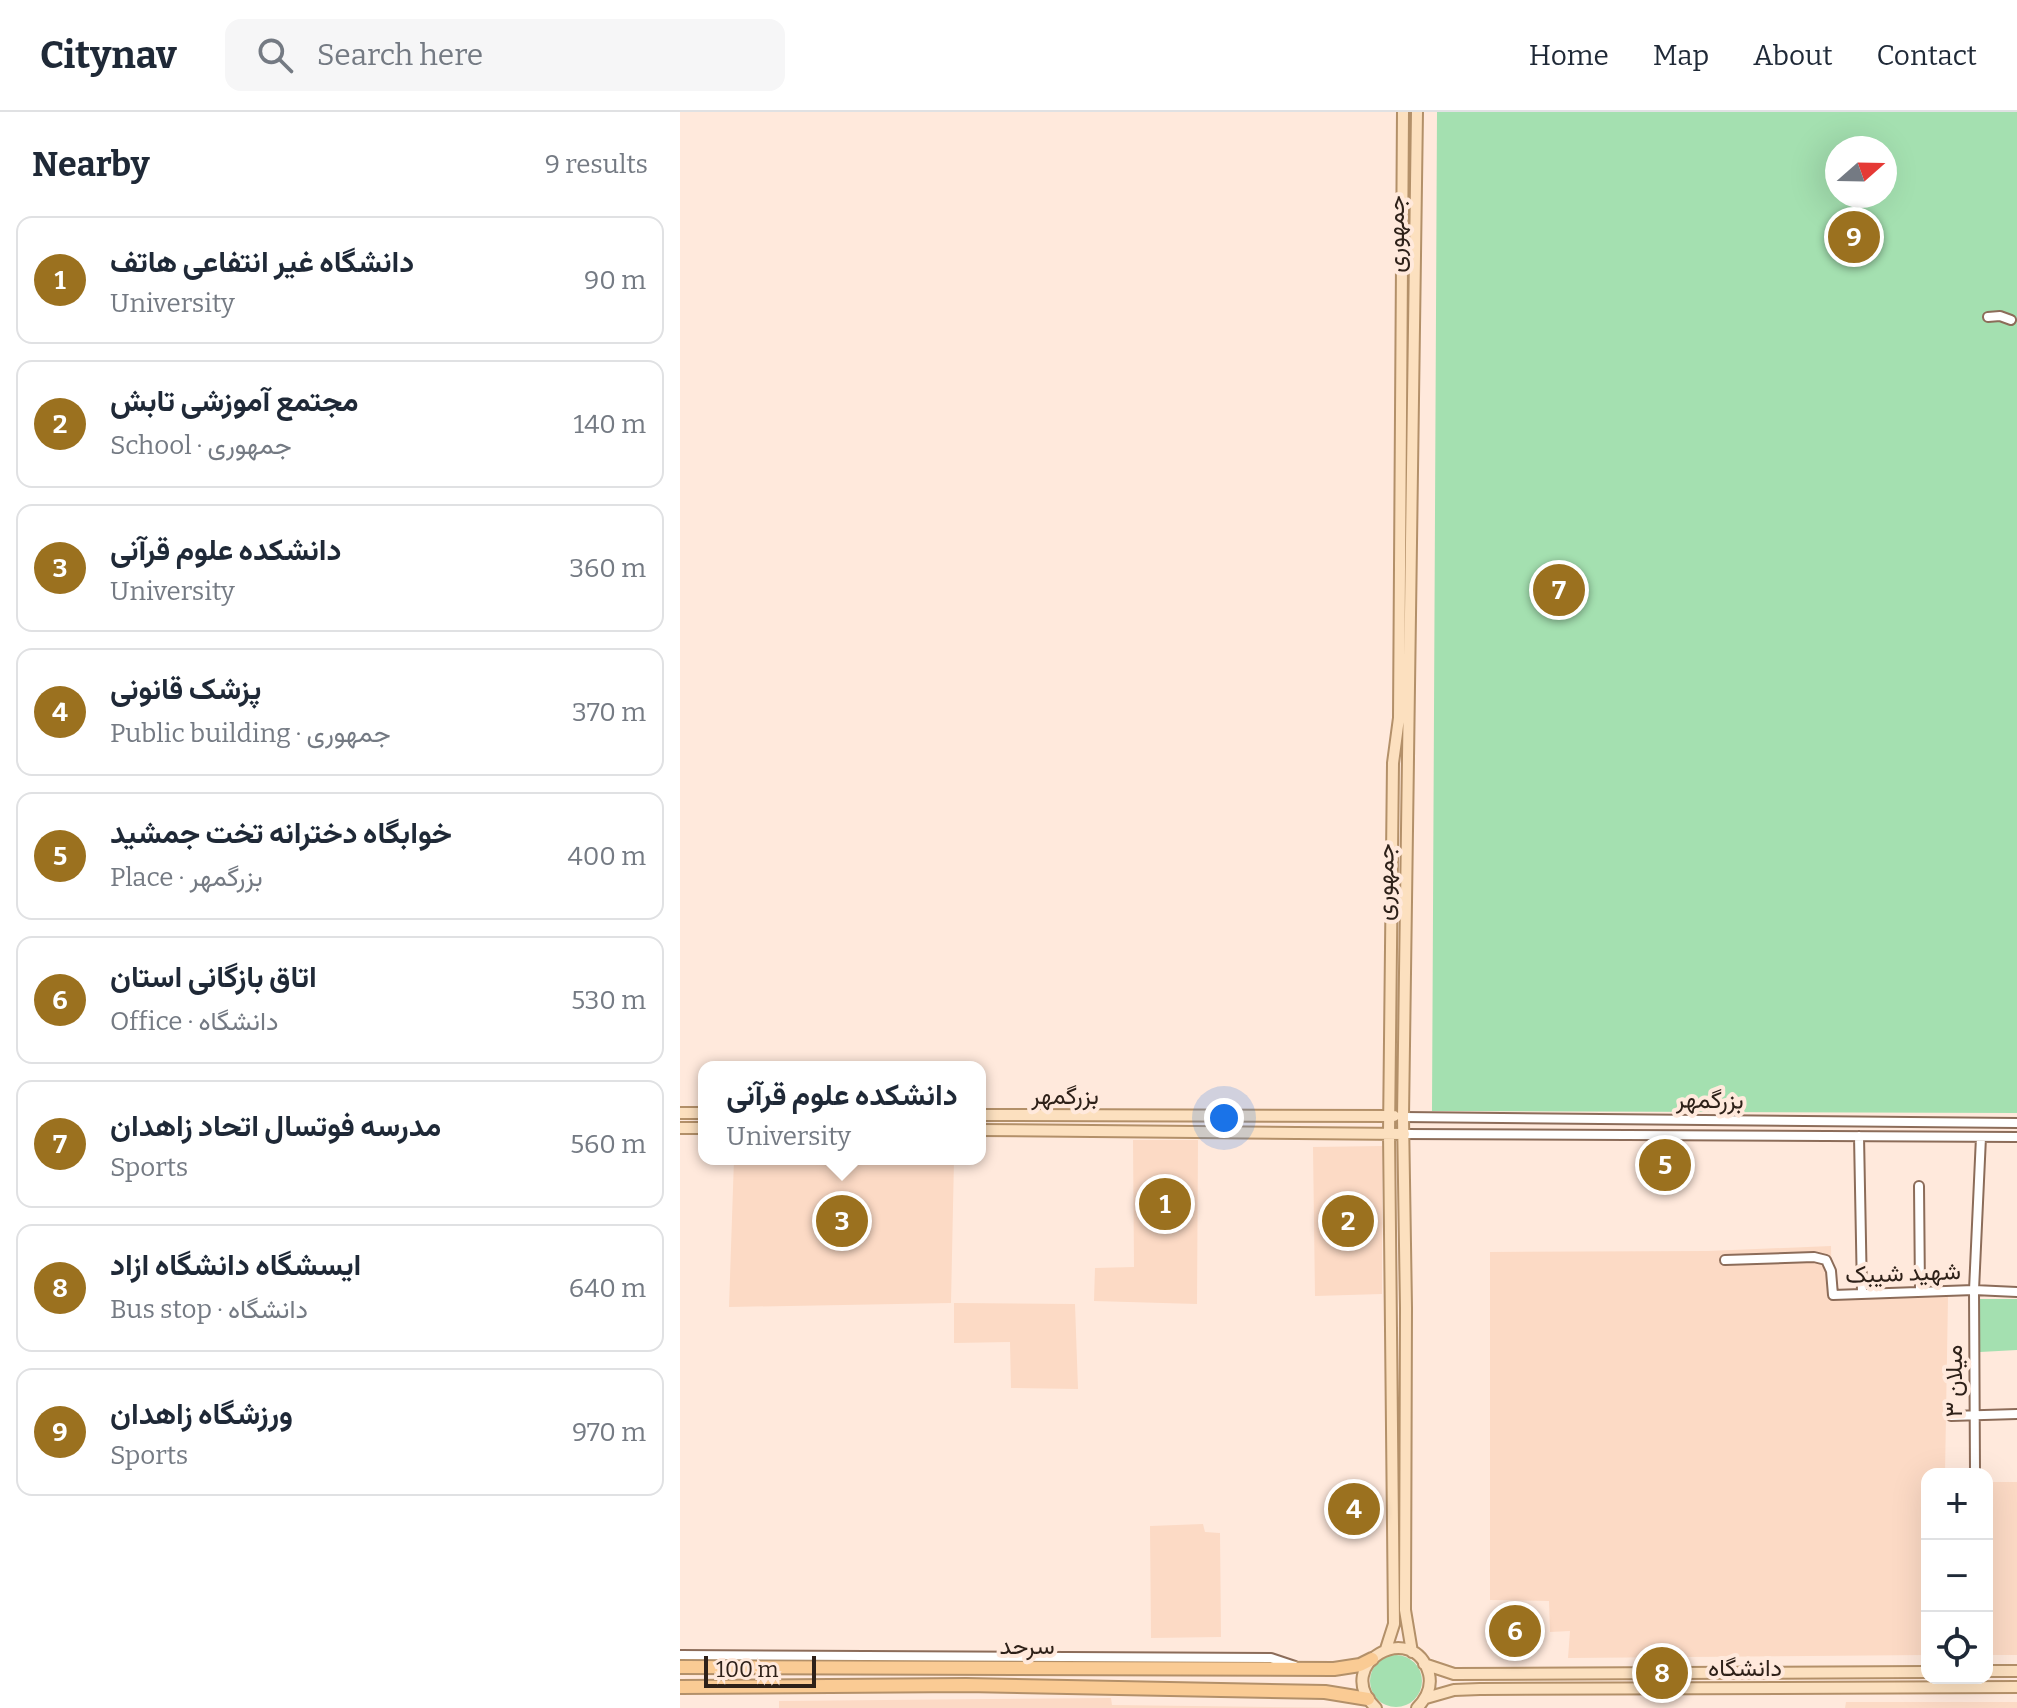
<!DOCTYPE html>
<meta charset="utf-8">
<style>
body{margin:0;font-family:Bitter,Vazirmatn,serif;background:#f6f6f7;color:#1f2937}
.controls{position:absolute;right:24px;bottom:24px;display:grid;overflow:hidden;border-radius:16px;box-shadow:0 8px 32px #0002}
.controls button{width:72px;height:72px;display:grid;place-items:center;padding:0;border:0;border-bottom:2px solid #e0e1e3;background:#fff;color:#1f2937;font:40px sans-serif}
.compass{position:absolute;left:1145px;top:24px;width:72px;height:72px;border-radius:50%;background:#fff;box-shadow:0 8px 32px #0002;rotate:70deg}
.scale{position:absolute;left:24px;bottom:20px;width:112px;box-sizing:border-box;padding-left:8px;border:4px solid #2e2119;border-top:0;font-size:22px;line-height:28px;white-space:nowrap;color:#2e2119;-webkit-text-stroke:6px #ffe9dc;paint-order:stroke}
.you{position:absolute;left:544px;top:1006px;width:28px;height:28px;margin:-20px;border:6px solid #fff;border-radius:50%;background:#1a73e8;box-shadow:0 0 0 12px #1a73e833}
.badge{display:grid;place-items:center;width:52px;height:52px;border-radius:50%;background:#9b711f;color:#fff;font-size:26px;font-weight:700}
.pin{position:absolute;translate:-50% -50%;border:4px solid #fff;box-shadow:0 2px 8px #0006}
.popup{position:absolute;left:18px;top:949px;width:288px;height:104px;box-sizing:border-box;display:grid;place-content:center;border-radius:16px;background:#fff;filter:drop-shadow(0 2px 6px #0005);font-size:26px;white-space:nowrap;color:#747a83}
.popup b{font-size:30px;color:#1f2937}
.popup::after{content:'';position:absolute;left:50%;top:100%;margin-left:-16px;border:16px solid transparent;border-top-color:#fff}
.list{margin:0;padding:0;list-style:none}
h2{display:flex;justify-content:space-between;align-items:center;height:104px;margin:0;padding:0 32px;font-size:34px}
h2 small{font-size:26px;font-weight:400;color:#747a83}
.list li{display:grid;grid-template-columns:52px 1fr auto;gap:24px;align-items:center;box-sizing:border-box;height:128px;margin:0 16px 16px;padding:0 16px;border:2px solid #e0e1e3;border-radius:16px}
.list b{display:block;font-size:30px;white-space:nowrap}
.list p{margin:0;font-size:26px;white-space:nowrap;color:#747a83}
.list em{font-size:26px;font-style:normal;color:#747a83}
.icon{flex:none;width:44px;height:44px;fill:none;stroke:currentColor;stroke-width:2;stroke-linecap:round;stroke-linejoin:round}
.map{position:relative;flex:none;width:1337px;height:1596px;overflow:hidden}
header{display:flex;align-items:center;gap:48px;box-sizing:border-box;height:112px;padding:0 40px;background:#fff;border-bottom:2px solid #e0e1e3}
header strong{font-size:38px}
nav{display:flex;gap:44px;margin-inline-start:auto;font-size:28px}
.search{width:560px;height:72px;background:#f6f6f7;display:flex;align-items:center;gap:20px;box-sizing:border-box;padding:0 28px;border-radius:16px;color:#747a83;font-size:30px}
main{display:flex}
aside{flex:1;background:#fff}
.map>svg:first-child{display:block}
</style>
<header>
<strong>Citynav</strong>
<div class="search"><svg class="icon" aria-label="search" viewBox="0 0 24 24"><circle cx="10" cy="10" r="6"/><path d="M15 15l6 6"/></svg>Search here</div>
<nav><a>Home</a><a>Map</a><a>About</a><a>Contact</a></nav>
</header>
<main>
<aside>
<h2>Nearby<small>9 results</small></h2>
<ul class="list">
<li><span class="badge">1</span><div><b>دانشگاه غیر انتفاعی هاتف</b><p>University</p></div><em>90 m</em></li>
<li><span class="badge">2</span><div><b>مجتمع آموزشی تابش</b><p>School · جمهوری</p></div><em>140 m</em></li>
<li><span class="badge">3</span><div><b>دانشکده علوم قرآنی</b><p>University</p></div><em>360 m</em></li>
<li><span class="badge">4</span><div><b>پزشک قانونی</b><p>Public building · جمهوری</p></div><em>370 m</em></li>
<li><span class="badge">5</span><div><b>خوابگاه دخترانه تخت جمشید</b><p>Place · بزرگمهر</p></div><em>400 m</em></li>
<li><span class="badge">6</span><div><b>اتاق بازگانی استان</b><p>Office · دانشگاه</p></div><em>530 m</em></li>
<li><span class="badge">7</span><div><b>مدرسه فوتسال اتحاد زاهدان</b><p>Sports</p></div><em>560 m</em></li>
<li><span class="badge">8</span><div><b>ایسشگاه دانشگاه ازاد</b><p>Bus stop · دانشگاه</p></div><em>640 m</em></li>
<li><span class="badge">9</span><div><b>ورزشگاه زاهدان</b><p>Sports</p></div><em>970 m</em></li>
</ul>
</aside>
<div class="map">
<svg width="1337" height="1596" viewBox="0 0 1337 1596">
<rect width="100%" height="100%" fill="#ffe9dc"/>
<!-- built -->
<path fill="#fcdac5" d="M453 1028H518L517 1192 414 1189 415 1156 454 1155Z
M702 1034V1182L635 1184 633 1035Z
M54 1047H274L271 1191 49 1195Z
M1151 1134 1152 1187 1268 1185 1265 1362H1247V1543L888 1546 890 1519 870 1520 869 1489 810 1488V1140L1028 1139Z
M274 1191 395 1192 398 1277 331 1276 330 1230 274 1231Z
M1307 1370H1337V1543H1307Z
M523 1412 525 1420 540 1421 541 1525 471 1526 470 1414Z
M431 1586 432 1593 673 1596H99V1589Z
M1166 1590H1337V1596H1160H1165Z"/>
<!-- green -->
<path fill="#a4e0b0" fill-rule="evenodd" d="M757 0H1337V1001L752 999ZM1157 36H1205V84H1157Z
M1300 1187H1337V1238L1300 1240Z
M690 1569a26 26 0 1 1 52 0a26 26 0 1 1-52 0Z"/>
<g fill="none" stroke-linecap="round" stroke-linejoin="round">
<defs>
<path id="minor" d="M1308 205 1320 204 1331 208
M723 1005 1337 1011
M724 1022 1337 1025
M1179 1024 1182 1181
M1239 1074 1240 1179
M1045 1148 1134 1145 1146 1148 1151 1159 1153 1183 1294 1178 1337 1180
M1271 1304 1337 1302
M1295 1360 1294 1178 1301 1025
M0 1543 591 1546 615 1554"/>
<path id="major" d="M0 1001H24
M300 1003 714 1004
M0 1016H24
M300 1018 724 1022
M706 1537 714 1512 709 1021 713 651 719 606 723 0
M732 1540 725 1498 726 1196 723 1005 737 0
M744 1552 774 1562 1247 1560
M1307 1559H1337
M746 1586 774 1578 800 1577 1337 1575
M696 1596C650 1552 734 1506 749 1562 752 1575 746 1587 737 1596"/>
<path id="highway" d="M0 1555 654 1557 680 1553 692 1547
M0 1575 286 1573 645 1580 688 1587"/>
</defs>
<!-- minor casing -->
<use href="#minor" stroke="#8c6c59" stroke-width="12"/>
<!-- major casing -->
<use href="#major" stroke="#b39069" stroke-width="14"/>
<!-- highway casing -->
<use href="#highway" stroke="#b39069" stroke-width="16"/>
<!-- minor -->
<use href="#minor" stroke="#fff" stroke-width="8"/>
<!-- major -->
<use href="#major" stroke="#fce0bf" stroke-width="10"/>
<!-- highway -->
<use href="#highway" stroke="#facb94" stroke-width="12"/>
</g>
<g text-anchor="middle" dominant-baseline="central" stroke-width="8" stroke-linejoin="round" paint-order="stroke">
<!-- street labels -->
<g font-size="24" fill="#2e2119" stroke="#ffe9dc">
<text transform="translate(716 122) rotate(-90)">جمهوری</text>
<text transform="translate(705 770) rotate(-89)">جمهوری</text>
<text x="385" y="984">بزرگمهر</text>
<text transform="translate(1030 988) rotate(1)">بزرگمهر</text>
<text transform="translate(1223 1161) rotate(-2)">شهید شیبک</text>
<text transform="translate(1274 1269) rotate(-90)">میلان ۳</text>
<text x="347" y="1534">سرحد</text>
<text x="1065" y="1556">دانشگاه</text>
</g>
</g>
</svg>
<div class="controls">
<button>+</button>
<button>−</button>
<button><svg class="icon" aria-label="locate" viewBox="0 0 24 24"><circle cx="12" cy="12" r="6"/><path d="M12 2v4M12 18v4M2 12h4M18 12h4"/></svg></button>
</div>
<svg class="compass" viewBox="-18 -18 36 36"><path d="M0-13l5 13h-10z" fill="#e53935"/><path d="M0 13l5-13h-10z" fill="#747a83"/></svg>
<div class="scale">100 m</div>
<div class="you"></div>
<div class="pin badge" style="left:485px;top:1092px">1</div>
<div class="pin badge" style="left:668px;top:1109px">2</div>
<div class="pin badge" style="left:162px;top:1109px">3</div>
<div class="popup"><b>دانشکده علوم قرآنی</b>University</div>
<div class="pin badge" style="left:674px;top:1397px">4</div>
<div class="pin badge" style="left:985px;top:1053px">5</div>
<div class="pin badge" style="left:835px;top:1519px">6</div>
<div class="pin badge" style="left:879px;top:478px">7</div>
<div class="pin badge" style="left:982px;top:1561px">8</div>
<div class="pin badge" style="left:1174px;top:125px">9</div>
</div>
</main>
